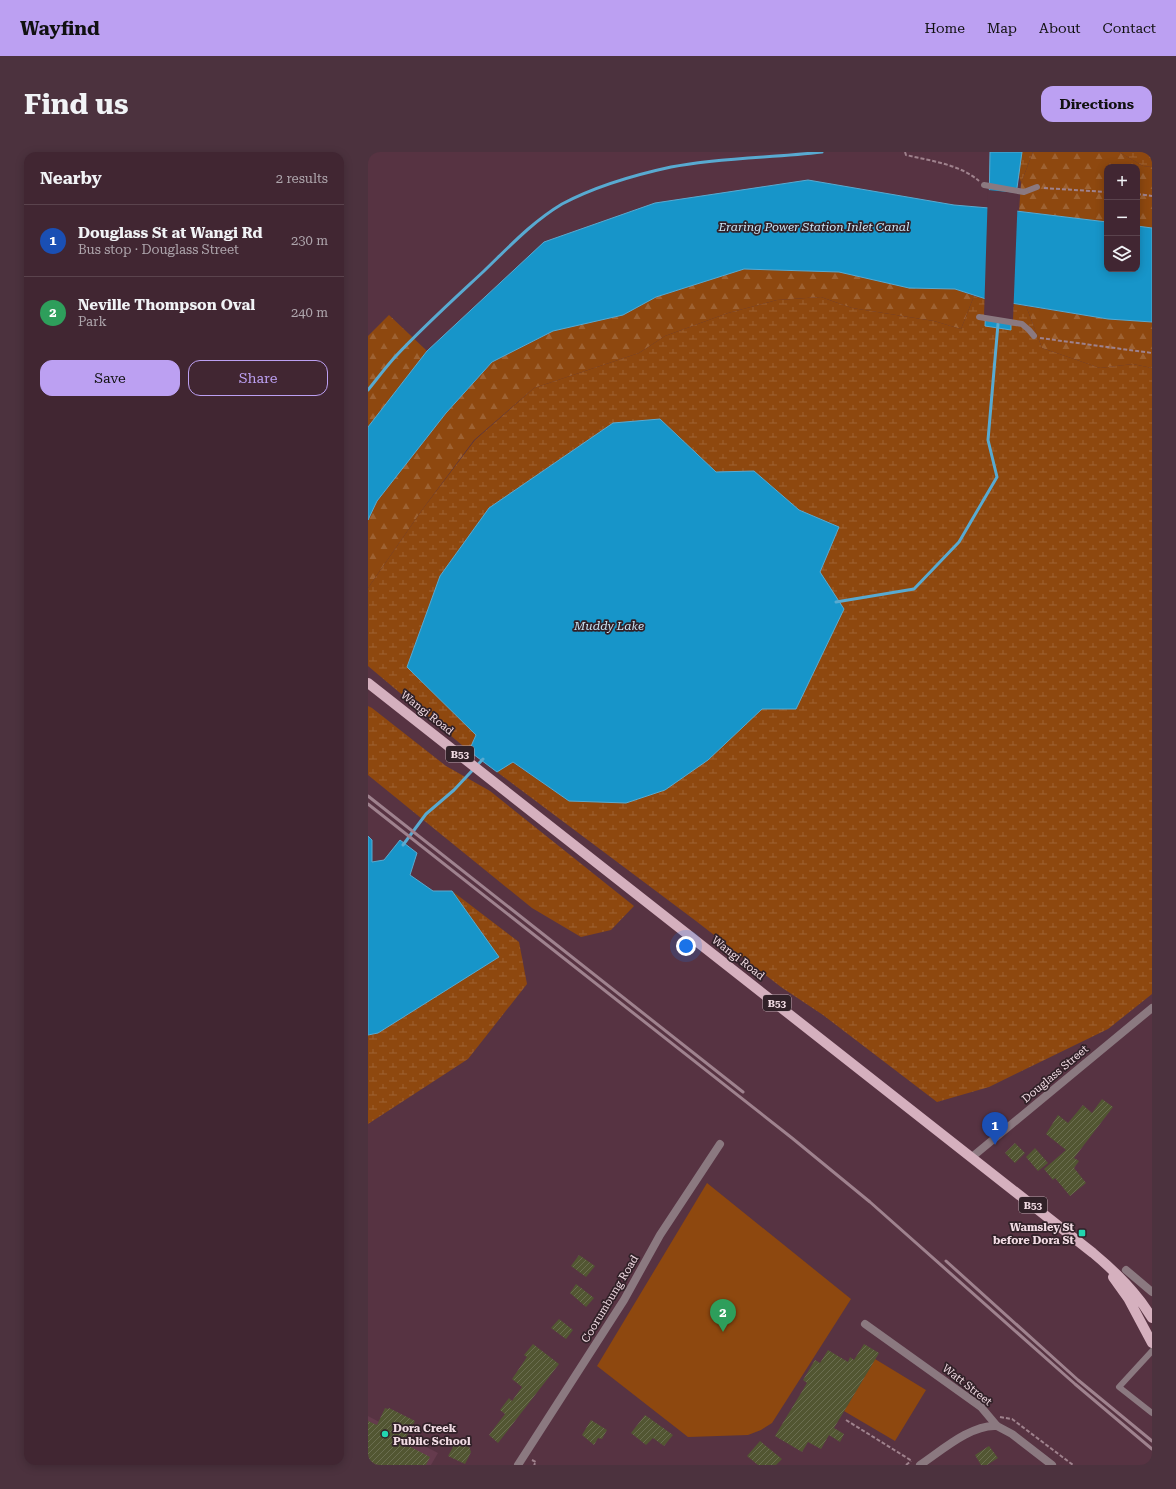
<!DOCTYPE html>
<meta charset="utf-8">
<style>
body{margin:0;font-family:"Roboto Serif",serif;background:#4c323e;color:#f1f3f6}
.controls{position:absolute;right:12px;top:12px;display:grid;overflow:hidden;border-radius:8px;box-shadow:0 2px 10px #0003}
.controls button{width:36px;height:36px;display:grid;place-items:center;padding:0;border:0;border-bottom:1px solid #5a434d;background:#412632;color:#f1f3f6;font:20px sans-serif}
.you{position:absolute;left:318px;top:794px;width:14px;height:14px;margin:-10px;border:3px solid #fff;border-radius:50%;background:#1a73e8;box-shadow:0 0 0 6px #1a73e833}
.badge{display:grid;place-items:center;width:26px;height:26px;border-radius:50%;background:#bca0f2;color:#fff;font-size:13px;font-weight:700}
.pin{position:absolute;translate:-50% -33px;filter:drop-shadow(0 1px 2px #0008)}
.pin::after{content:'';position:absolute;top:21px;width:14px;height:12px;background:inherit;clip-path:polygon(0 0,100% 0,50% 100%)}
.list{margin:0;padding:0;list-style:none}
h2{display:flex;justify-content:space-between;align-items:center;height:52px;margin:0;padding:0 16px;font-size:17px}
h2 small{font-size:13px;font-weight:400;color:#aea5ac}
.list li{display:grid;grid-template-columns:26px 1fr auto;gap:12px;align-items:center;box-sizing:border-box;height:72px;padding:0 16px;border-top:1px solid #5a434d}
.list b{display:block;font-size:15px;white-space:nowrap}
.list p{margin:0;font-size:13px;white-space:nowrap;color:#aea5ac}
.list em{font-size:13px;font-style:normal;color:#aea5ac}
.actions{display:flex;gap:8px;padding:12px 16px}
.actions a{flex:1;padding:9px 0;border:1px solid #bca0f2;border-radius:12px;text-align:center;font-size:14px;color:#bca0f2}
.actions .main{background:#bca0f2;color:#111}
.icon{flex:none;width:22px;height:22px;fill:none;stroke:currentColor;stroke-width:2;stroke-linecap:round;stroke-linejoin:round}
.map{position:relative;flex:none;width:784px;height:1313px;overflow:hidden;border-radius:12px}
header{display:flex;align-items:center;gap:24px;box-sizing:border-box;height:56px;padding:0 20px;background:#bca0f2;color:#111}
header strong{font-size:19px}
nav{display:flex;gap:22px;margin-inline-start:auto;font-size:14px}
.intro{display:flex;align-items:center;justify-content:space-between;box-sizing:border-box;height:96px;padding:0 24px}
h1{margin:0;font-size:28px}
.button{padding:10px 18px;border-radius:12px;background:#bca0f2;color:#111;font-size:14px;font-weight:700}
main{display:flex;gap:24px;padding:0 24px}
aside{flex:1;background:#412632;border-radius:12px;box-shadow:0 2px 10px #0003}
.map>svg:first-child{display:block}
</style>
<header>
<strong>Wayfind</strong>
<nav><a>Home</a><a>Map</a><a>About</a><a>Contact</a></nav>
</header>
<div class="intro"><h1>Find us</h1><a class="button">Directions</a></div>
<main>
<aside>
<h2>Nearby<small>2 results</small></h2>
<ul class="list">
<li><span class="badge" style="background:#1a4fb4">1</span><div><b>Douglass St at Wangi Rd</b><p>Bus stop · Douglass Street</p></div><em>230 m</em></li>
<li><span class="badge" style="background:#2e9e5b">2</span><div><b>Neville Thompson Oval</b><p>Park</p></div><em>240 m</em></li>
</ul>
<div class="actions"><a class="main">Save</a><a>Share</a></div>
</aside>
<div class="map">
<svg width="784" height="1313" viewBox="0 0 784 1313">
<defs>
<pattern id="forest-firs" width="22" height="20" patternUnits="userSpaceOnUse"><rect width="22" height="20" fill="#8e480f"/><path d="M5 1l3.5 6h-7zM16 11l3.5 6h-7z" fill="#9e6232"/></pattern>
<pattern id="wetland-marsh" width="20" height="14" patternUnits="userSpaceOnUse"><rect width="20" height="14" fill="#8e480f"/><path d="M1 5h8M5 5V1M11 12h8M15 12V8" fill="none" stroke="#9e6232"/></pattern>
<pattern id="building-hatch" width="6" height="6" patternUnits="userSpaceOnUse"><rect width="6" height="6" fill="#525632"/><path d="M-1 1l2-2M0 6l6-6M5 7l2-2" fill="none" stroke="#6b6e50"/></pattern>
</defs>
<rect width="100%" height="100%" fill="#573342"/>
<!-- built -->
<path fill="#653b4d" d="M0 1264 70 1301 63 1313H0Z"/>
<!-- forest -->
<path fill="url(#forest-firs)" d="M665 0H751L775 14 784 15V76L769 74V15H739V70L651 59 653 31Z
M376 117 471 120 541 136 587 137 606 144 593 177 566 169 484 156 453 145 409 148 360 161 297 184 271 201 166 236 106 288 54 358 0 436V368L9 349 78 261 124 210 185 179 255 163 288 145Z
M658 154 740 167 784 170V216L765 212 732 216 674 196Z
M21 163 59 199 0 275V184Z"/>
<!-- wetland -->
<path fill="url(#wetland-marsh)" d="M650 0H665L653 31 647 7Z
M751 0H784V15L775 14Z
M606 144 614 146 658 154 674 196 732 216 765 212 784 216V842L740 877 621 935 569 950 455 863 413 835 328 769 129 620 144 610 201 649 340 608 394 556 471 375 431 358 386 319 348 320 292 267 245 271 121 356 72 424 39 515 108 583 101 599 0 514V436L54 358 107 288 166 236 271 201 297 184 360 161 409 148 453 145 484 156 566 169 593 177Z
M0 554 4 556 78 614 122 639 266 754 243 778 213 785 164 756 0 623Z
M84 739 151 790 159 832 100 907 0 972V883L10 881 130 805Z"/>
<!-- park -->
<path fill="#8e480f" d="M339 1031 483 1147 404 1271 393 1278 380 1283 320 1285 229 1214Z
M507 1207 558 1238 527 1289 476 1259Z"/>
<!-- water -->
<path fill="#1795c9" stroke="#58aad1" d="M622 0H654L648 43V59L739 70V117H769V74L784 76V170L740 167 643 151V178L617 174 618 147 587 137 541 136 471 120 376 117 288 145 255 163 185 179 124 210 78 261 9 349 0 368V275L59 199 176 90 287 51 440 28 586 53 621 56Z
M292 267 348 320 386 319 431 358 471 375 452 420 476 457 428 557H394L340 608 297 638 258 651 201 649 145 610 129 620 101 599 108 583 39 515 72 424 121 356 245 271Z
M0 684 4 688V710L16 708 32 688 49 701 42 723 65 739H84L131 805 10 881 0 883Z"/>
<!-- pier -->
<path fill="#573342" d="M620 38 650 41 645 168 616 164Z"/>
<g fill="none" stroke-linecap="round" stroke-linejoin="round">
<!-- stream -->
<path stroke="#58aad1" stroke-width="3" d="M0 238C9 227 17 216 27 205 55 175 86 147 116 119 141 95 164 70 194 52 228 34 266 23 303 15 353 5 404 6 454 0
M468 450 546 437 591 390 629 325 620 288 630 172
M35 693 58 662 86 638 115 607"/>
</g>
<!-- building -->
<path fill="url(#building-hatch)" d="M734 947 745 955 706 1006 711 1009 706 1016 718 1031 702 1044 687 1026 685 1028 676 1017 698 998 678 982 690 963 700 971 715 953 724 961Z
M647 991 657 1001 647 1011 637 1001Z
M667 996 680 1011 670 1019 658 1005Z
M211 1103 227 1114 218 1125 203 1114Z
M208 1132 226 1146 218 1155 202 1141Z
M191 1167 205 1178 198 1187 183 1176Z
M165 1192 191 1212 130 1291 121 1283 137 1262 132 1258 141 1246 144 1249 154 1235 144 1227 159 1205 156 1203Z
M496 1192 511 1201 466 1276 476 1282 472 1290 461 1283 453 1297 440 1290 434 1300 407 1284 439 1231 435 1228 447 1208 452 1211 460 1198 480 1210 482 1205 486 1208Z
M17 1256 20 1257 21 1256 47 1269 35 1291 62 1305 58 1313H0V1269L9 1273Z
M277 1263 305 1283 296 1294 285 1286 278 1293 263 1281Z
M223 1268 239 1278 234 1287 230 1286 226 1293 214 1283Z
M82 1285 101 1294 103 1300 97 1312 80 1304 85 1295 78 1292Z
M392 1289 414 1307 408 1313H390L379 1304Z
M621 1294 630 1306 619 1313H613L607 1303Z"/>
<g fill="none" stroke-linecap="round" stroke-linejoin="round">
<!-- path -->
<path stroke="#9f828d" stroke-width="2" stroke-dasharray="4 2" stroke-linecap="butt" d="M537 0 538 3C563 9 591 12 611 29
M676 36 739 40
M769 42 784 44
M672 186 784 201
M632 1265 644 1267 705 1313
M478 1268 544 1309
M164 1308 168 1310 166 1313
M538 1313 543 1309"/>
<!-- lane -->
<path stroke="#8b7980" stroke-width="6" d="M616 33 656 40 669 35
M611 165 654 172 661 178 666 184
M784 1199 751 1235 784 1261"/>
<!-- street -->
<path stroke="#8b7980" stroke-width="8" d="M604 1005 784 856
M758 1118 784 1140
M497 1172 613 1255 629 1274 644 1282 684 1313
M150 1313 256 1148 292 1083 352 992
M552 1313C573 1299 603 1272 629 1274"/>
<!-- primary -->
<path stroke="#d5b0be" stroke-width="10" d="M0 531 725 1101C748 1120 769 1141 784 1166
M745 1125 760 1146 784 1191"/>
<!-- rail -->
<path stroke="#9f828e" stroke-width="3" d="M0 644 375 940
M0 652 424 986 502 1050 707 1232 784 1297
M578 1109 710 1228 784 1289"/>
</g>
<!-- markers -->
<g fill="#22d5af" stroke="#312128" stroke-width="1.5">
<rect x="710" y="1077" width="8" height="8" rx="2"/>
<circle cx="17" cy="1282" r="4"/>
</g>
<g text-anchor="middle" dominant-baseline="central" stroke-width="3.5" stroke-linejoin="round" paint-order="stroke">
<!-- shield labels -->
<g fill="#312128" stroke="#b7a3ab" stroke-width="1">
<rect x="78" y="594" width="28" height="16" rx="3"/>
<rect x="395" y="843" width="28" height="16" rx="3"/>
<rect x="651" y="1045" width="28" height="16" rx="3"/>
</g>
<g font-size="10" font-weight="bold" fill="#f1dbe3">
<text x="92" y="602">B53</text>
<text x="409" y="851">B53</text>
<text x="665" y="1053">B53</text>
</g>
<!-- street labels -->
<g font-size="11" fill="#f1dbe3" stroke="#312128">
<text transform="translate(59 561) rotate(38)">Wangi Road</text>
<text transform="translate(370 806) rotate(38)">Wangi Road</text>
<text transform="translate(687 922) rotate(-40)">Douglass Street</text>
<text transform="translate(242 1147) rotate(-59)">Coorumbung Road</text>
<text transform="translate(599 1233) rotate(38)">Watt Street</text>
</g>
<!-- poi labels -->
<g font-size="11" font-weight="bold" fill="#f1dbe3" stroke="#312128" text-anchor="end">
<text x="706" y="1075">Wamsley St<tspan x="706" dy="13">before Dora St</tspan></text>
<text x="25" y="1276" text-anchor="start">Dora Creek<tspan x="25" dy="13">Public School</tspan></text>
</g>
<!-- water labels -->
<g font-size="12" font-style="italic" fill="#c9e5f6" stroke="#312128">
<text x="446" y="75">Eraring Power Station Inlet Canal</text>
<text x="241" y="474">Muddy Lake</text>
</g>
</g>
</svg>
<div class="controls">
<button>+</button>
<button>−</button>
<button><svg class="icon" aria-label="layers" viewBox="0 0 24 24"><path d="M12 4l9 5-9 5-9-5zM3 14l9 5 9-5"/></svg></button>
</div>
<div class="you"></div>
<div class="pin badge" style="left:627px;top:993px;background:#1a4fb4">1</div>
<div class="pin badge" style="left:355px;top:1180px;background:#2e9e5b">2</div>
</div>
</main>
